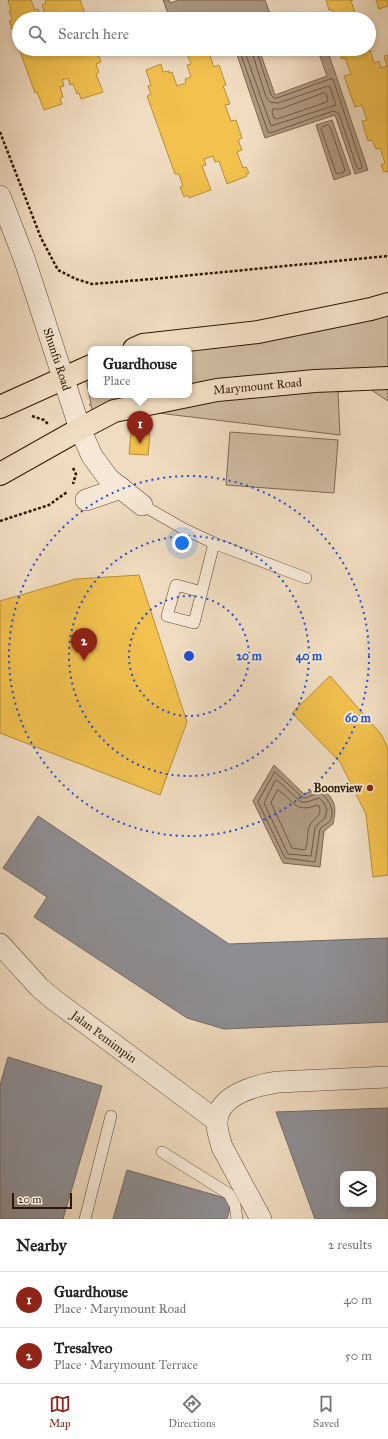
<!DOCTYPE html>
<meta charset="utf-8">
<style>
body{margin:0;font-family:"IM FELL Great Primer",serif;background:#f6f6f6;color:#222}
.controls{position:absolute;right:12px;bottom:12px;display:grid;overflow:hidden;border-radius:8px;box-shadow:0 2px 6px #0003}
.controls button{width:36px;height:36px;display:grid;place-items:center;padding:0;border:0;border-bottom:1px solid #e0e0e0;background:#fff;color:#222;font:20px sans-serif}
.scale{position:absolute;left:12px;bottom:10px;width:60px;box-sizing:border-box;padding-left:4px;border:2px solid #2e1703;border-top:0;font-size:11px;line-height:14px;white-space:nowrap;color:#2e1703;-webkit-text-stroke:3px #f5e8d6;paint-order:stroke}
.you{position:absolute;left:182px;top:543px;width:14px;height:14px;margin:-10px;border:3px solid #fff;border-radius:50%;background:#1a73e8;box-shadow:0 0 0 6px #1a73e833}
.badge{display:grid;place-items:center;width:26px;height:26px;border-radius:50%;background:#8f2418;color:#fff;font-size:13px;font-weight:700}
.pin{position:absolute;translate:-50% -33px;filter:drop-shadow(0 1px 2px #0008)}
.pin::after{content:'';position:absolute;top:21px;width:14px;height:12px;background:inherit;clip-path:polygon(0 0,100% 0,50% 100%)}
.popup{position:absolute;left:88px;top:346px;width:104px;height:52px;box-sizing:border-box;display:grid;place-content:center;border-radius:8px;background:#fff;filter:drop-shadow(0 1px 3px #0005);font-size:13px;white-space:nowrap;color:#767676}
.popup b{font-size:15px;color:#222}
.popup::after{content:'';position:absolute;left:50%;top:100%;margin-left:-8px;border:8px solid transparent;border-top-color:#fff}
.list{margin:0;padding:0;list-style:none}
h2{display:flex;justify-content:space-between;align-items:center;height:52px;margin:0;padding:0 16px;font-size:17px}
h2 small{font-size:13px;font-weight:400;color:#767676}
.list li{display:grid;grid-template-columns:26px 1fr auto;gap:12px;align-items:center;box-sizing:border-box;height:56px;padding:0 16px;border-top:1px solid #e0e0e0}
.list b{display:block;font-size:15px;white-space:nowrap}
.list p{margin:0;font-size:13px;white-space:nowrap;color:#767676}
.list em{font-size:13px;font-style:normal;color:#767676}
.icon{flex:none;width:22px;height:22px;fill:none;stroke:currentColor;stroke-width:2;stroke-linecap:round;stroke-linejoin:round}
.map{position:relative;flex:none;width:388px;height:1219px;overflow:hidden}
.search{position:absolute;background:#fff;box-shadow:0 2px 6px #0003;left:12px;right:12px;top:12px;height:44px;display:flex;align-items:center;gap:10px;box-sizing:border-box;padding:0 14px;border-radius:22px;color:#767676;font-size:15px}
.sheet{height:164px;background:#fff}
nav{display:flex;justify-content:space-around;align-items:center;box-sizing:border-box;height:56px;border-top:1px solid #e0e0e0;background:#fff;font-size:11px;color:#767676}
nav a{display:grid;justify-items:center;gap:2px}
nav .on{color:#8f2418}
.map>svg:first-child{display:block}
</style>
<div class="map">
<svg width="388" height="1219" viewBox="0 0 388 1219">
<rect width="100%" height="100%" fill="#f0dcc0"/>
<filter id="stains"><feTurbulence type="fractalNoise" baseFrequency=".005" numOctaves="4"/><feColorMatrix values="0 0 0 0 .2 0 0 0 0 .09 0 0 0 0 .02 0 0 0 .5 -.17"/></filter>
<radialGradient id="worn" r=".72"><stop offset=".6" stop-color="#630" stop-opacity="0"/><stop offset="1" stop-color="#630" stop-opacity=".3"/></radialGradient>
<!-- green -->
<path fill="#cfbba0" stroke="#7e6952" d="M388 304V401L370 389 338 392 340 435 125 409 94 421 91 405H89L91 404 84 369 91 366V395H189V349Z
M230 432 338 440 334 493 226 485Z"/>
<!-- water -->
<path fill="#ae9980" stroke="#7b654e" d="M163 0H169L170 3 179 0H265L272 19H170Z
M235 49H259L275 95 327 76 318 51 327 49 368 170 355 174 335 115 265 138Z
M332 120 351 174 334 180 316 125Z
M274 765 304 794 322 787C335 802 337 804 333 824L324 831 320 867 283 863 253 801Z"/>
<!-- homes -->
<path fill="#f2c14e" stroke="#b78e38" d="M8 0H31L35 10 38 9 41 19 46 17 42 5 46 3 45 0H80L87 19H19V49H96L101 62 96 64 99 72 96 74 103 92 81 99 79 93 77 94 73 84 70 85 68 78 62 80 64 86 60 87 63 97 60 98 62 104 44 110 37 92 35 93 9 21 12 20 9 11 11 10Z
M326 0H353L351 1 355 12 335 19 332 9 329 10Z
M376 0H388V6L379 9Z
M185 49H205L206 51 208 50 214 67 219 65 226 85 223 86 230 104 225 105 231 121 236 120 242 138 238 140 242 150 237 152 243 168 246 167 249 173 246 174 247 176 227 184 219 161 215 162 213 156 204 159 206 165 202 166 211 190 189 198 188 195 184 197 180 187 183 186 179 174H175L147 96 151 94 148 86 151 85 146 70 161 64 163 72 169 71V73L172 72 177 86 186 83 185 79 191 77 187 65 191 64Z
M339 49H363L364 51 370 50 374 63 379 61 381 68 387 66 384 56 388 55V173L387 171 384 172 381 165 385 163 380 148 376 149 372 140 368 141 362 121 367 120 362 105 355 107 344 76 351 74 345 58 342 59Z
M131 432 150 434 148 455 129 454Z
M139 575 187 722 160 795 0 733V601L76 579Z
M330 676 381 734 388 748V875L373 877 366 814 340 762 292 713Z"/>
<!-- industry -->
<path fill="#8d8d92" stroke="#706a67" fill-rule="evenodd" d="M38 816 229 944 388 938V1022L224 1029 187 1018 34 917 47 897 3 868Z
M8 1057 102 1086 63 1219H0V1085Z
M388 1108V1219H315L276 1112ZM343 1174H373V1204H343Z
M127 1170 232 1200 227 1219H113Z"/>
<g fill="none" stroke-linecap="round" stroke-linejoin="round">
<!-- shore -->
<path stroke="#6e5842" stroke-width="1" d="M239 49 268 132 270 133 333 111 336 112 339 114 357 168 359 169 362 168V166L333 79H330L277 98H274L271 95 256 49
M244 49 271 126 336 105 330 87 328 86 278 103 270 102 266 97 251 49
M324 93 326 94 328 99 327 102 277 119 274 118 272 112 273 109H280Z
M328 125 330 127 345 170 344 172 338 174 336 173 321 129 322 127Z
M275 772 302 797 306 798 320 792C328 799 336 810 330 821 328 824 322 826 320 829L315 862 285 858 258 802Z
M277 780 301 802H307L319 798 324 803 327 810 325 818 318 824 315 828 311 856 288 854 264 803 275 781Z
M278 790C294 800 294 814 317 805L319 806C323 816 314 817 310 825 306 832 309 842 305 850L292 848 271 803Z"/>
<defs>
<path id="service" d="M142 505 184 529 216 544 306 578
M202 592 176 585 167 616 194 623 214 543
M162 1152 229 1194 235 1205 237 1219
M85 1219 111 1116"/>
<g id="minor">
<path id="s1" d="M0 196 24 258 80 429 92 456 109 479 142 505"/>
<path d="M86 500 121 488"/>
<path id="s2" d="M0 944 39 987 53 999 217 1121"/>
<path d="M261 1219 222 1147C220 1139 216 1129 217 1120 220 1094 257 1085 278 1082L388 1077"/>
</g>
<g id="primary">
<path d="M134 349 143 345 258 332 371 309 388 304"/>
<path d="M0 407 91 366"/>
<path id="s3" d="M0 474 80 429 114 411 217 390 315 381 388 378"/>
</g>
</defs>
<!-- service casing -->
<use href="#service" stroke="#5e4832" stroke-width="12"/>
<!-- minor casing -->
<use href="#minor" stroke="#5e4832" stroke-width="22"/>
<!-- primary casing -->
<use href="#primary" stroke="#2e1703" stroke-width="24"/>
<!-- path -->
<path stroke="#2e1703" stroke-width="2.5" stroke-dasharray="3 2" stroke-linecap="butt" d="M0 132 41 238 58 270 76 279 92 284 152 279 388 256
M32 416 44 420 48 424
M73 468 76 474 73 484
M0 521 49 505 67 492"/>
<!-- service -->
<use href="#service" stroke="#f5e8d6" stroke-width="11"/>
<!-- minor -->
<use href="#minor" stroke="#f5e8d6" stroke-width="21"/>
<!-- primary -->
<use href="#primary" stroke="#f0dcc0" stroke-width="22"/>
</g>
<!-- distance rings -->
<g fill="none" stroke="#1d4ed8" stroke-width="2" stroke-dasharray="2 4">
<circle cx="189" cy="656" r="60"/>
<circle cx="189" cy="656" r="120"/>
<circle cx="189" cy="656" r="180"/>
</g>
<!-- markers -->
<circle fill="#8f2418" stroke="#f5e8d6" stroke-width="1.5" cx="370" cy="788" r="4"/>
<g text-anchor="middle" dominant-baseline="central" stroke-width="4" stroke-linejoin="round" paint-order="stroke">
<!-- street labels -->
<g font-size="12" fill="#2e1703" stroke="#f5e8d6">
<text stroke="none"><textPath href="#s1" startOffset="173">Shunfu Road</textPath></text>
<text stroke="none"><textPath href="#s3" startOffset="276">Marymount Road</textPath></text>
<text stroke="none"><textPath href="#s2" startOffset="140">Jalan Pemimpin</textPath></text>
</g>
<!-- poi labels -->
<g font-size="12" font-weight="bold" fill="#2e1703" stroke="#f5e8d6" text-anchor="end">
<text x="362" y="788">Boonview</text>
</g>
</g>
<circle cx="189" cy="656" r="6" fill="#1d4ed8" stroke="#f5e8d6" stroke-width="2"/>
<g font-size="12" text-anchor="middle" font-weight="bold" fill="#1d4ed8" stroke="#f5e8d6" stroke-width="4" stroke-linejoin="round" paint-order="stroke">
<text x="249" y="660">20 m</text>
<text x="309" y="660">40 m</text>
<text x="358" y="722">60 m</text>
</g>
<rect width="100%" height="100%" filter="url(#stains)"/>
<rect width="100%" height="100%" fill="url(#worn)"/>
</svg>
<div class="controls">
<button><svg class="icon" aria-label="layers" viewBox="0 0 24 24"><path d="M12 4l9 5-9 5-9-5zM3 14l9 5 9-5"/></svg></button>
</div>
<div class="scale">20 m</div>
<div class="you"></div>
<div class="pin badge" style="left:140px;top:444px">1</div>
<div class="popup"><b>Guardhouse</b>Place</div>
<div class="pin badge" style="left:84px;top:661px">2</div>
<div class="search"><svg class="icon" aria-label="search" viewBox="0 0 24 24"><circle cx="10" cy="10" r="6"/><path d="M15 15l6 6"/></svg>Search here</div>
</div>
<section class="sheet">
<h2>Nearby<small>2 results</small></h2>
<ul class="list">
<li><span class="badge">1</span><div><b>Guardhouse</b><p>Place · Marymount Road</p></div><em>40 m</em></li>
<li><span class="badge">2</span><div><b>Tresalveo</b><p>Place · Marymount Terrace</p></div><em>50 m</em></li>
</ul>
</section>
<nav>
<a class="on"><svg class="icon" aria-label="map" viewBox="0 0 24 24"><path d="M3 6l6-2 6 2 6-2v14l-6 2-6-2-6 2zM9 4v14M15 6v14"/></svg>Map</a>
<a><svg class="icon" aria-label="directions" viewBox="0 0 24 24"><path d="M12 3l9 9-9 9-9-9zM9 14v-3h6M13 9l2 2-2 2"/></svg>Directions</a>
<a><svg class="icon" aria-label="saved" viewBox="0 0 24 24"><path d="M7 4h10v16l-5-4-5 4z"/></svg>Saved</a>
</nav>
